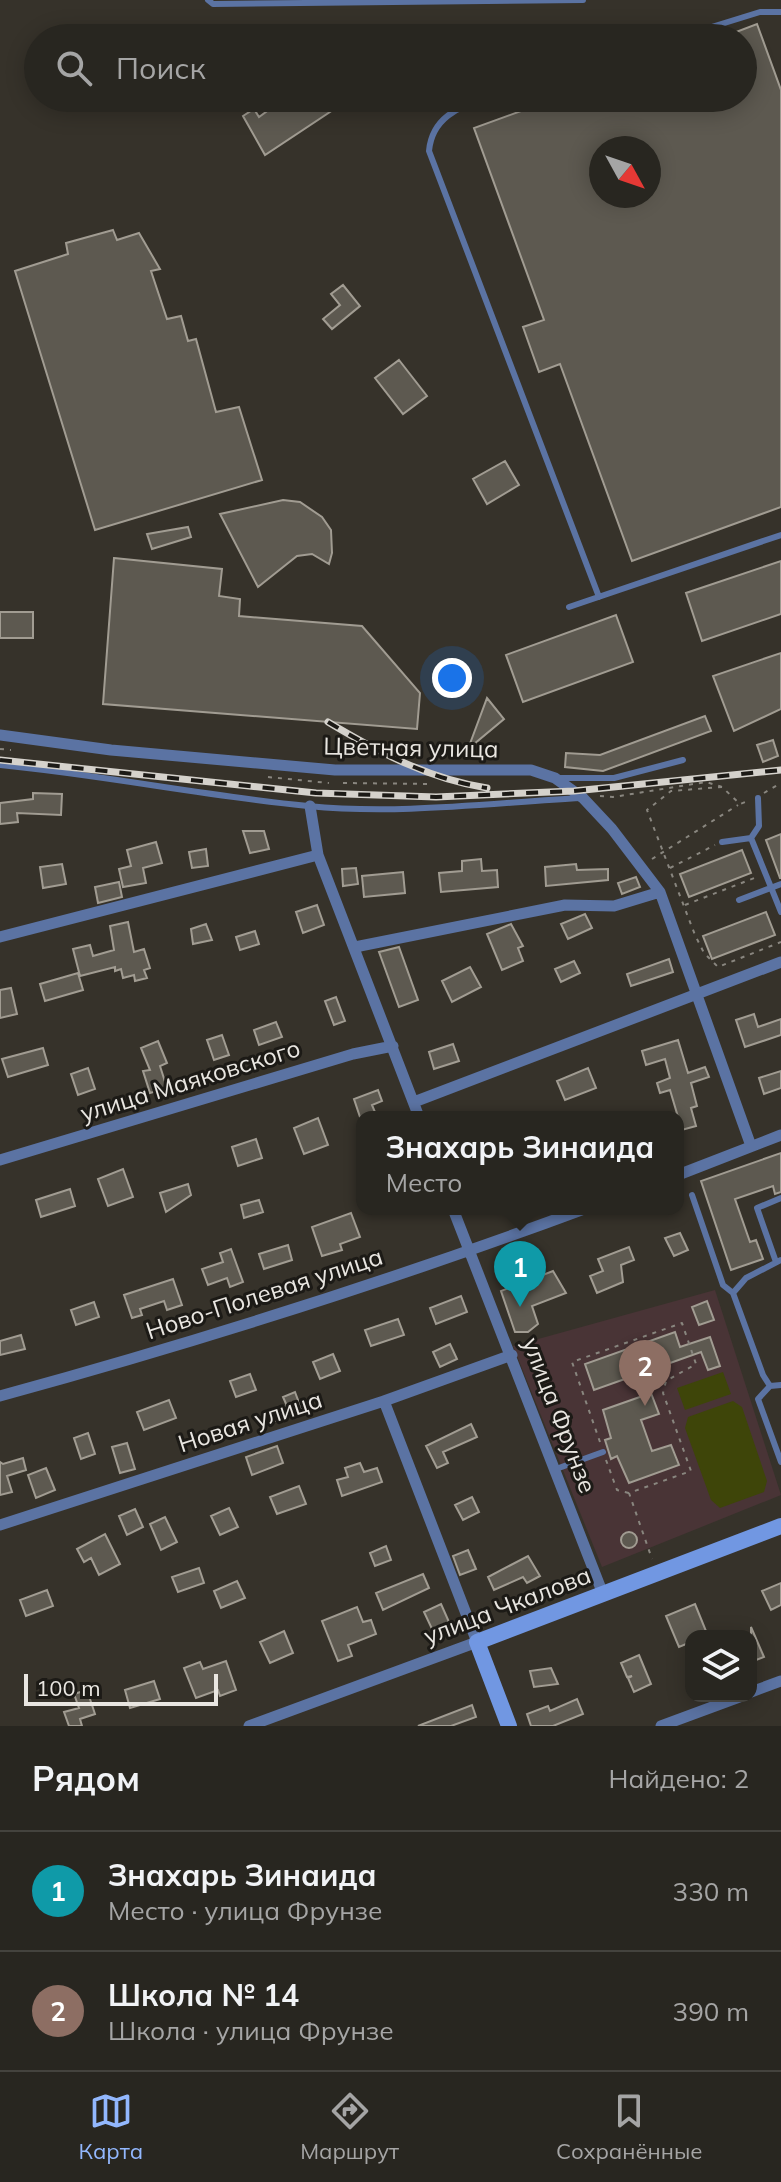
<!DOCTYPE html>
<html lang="ru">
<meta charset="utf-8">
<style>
body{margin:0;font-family:Mulish,sans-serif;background:#34322d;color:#f1f3f6}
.controls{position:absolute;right:24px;bottom:24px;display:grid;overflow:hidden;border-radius:16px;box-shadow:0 4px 20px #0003}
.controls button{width:72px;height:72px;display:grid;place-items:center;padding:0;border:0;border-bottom:2px solid #44433e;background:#282620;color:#f1f3f6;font:40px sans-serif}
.compass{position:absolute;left:589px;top:136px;width:72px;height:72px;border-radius:50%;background:#282620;box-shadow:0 4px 20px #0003;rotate:130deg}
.scale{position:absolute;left:24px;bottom:20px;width:194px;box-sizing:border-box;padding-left:8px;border:4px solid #e9e6e1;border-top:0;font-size:22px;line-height:28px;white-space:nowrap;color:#e9e6e1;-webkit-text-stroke:6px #1c1a16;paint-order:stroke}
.you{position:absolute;left:452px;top:678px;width:28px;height:28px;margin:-20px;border:6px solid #fff;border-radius:50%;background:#1a73e8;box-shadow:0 0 0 12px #1a73e833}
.badge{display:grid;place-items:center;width:52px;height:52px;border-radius:50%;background:#92b7fd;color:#fff;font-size:26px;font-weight:700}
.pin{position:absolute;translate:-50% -66px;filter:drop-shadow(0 2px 4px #0008)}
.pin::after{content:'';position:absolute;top:42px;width:28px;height:24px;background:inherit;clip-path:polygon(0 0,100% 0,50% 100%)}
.popup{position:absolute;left:356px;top:1111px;width:328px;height:104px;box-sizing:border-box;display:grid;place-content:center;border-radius:16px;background:#282620;filter:drop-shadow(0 2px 6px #0005);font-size:26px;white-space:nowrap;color:#a5a5a5}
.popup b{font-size:30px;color:#f1f3f6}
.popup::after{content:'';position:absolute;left:50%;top:100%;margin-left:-16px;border:16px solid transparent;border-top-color:#282620}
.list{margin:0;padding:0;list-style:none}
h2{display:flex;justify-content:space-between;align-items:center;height:104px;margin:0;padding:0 32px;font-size:34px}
h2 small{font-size:26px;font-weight:400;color:#a5a5a5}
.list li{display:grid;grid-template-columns:52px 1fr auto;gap:24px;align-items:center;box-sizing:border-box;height:120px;padding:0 32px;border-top:2px solid #44433e}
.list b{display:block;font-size:30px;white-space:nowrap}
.list p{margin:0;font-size:26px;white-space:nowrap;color:#a5a5a5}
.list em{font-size:26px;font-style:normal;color:#a5a5a5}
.icon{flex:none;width:44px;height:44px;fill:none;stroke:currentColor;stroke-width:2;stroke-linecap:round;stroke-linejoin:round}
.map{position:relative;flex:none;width:781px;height:1726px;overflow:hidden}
.search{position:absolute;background:#282620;box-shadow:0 4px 20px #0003;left:24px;right:24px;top:24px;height:88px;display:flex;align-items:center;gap:20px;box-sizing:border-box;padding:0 28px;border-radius:44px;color:#a5a5a5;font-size:30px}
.sheet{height:344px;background:#282620}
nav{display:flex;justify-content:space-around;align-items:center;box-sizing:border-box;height:112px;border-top:2px solid #44433e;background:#282620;font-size:22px;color:#a5a5a5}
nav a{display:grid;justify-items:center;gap:4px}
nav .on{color:#92b7fd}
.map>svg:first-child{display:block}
</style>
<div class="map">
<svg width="781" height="1726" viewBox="0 0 781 1726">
<rect width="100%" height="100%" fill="#36322a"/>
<!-- education -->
<path fill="#493436" d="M715 1290 781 1495 602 1567 513 1346Z"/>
<!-- green -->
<path fill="#3e4509" d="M723 1372 731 1394 685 1410 677 1388Z
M733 1401 742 1407 767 1481 764 1492 720 1508 711 1500 685 1428 688 1417Z"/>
<!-- building -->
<path fill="#5d5950" stroke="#a19c92" stroke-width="2" fill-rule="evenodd" d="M757 24 781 90V507L632 561 560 364 539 372 523 327 544 320 474 128 557 98H743V38L723 37ZM601 148H649V196H601Z
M285 98H351L265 155 243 116 254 109 259 117Z
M113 230 117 240 139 233 160 269 151 271 167 319 181 316 188 341 196 339 216 412 239 407 262 480 95 530 15 271 68 254 66 243Z
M343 285 360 306 332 329 323 319 340 305 331 294Z
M399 360 427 396 403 414 375 378Z
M505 461 519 485 487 504 473 479Z
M283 500 300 502 322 517 331 530 332 553 329 564 312 554 297 556 258 587 220 514Z
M188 527 191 537 152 549 147 534Z
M114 558 222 569 219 596 240 599 239 616 362 626 420 693 417 729 103 704Z
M781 561V614L702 641 686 593Z
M0 612H33V638H0Z
M616 615 633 662 523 702 506 655Z
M781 653V709L734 731 713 676Z
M487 698 504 719 468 749Z
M705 716 711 731 603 771 565 767 566 753 600 755Z
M773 740 778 756 763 762 757 745Z
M33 793 62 794 61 815 17 813 18 822 0 824V803L33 799Z
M243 831H264L269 849 250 853Z
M781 834V878H780L766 840Z
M156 842 162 863 143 868 146 883 123 887 119 869 131 866 127 850Z
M206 849 208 866 192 868 189 852Z
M742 850 751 873 689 897 680 874Z
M481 859 482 871 497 870 498 887 441 892 439 873 462 871V861Z
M62 864 66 884 43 888 40 867Z
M576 864 577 870 608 869V880L546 886 545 867Z
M356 868 358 884 343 886 342 869Z
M403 872 405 893 364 897 362 876Z
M636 877 640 887 622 894 618 883Z
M119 882 122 897 98 903 95 887Z
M317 905 324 925 303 933 296 912Z
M766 912 775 935 712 959 703 936Z
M585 914 592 928 568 939 561 924Z
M128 922 134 952 144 949 150 968 144 970 147 978 135 981 134 975 123 978 121 969 115 971V967L80 976 73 949 90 945 93 956 114 950 110 926Z
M206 924 212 940 193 944 191 929Z
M511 924 523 946 518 948 523 961 502 970 487 934Z
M255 931 259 944 240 950 236 937Z
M399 947 418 1000 399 1007 379 952Z
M669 959 673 972 631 986 627 974Z
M574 961 580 973 561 982 555 969Z
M470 967 481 987 452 1002 442 981Z
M78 973 83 990 45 1001 40 984Z
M11 988 17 1014 0 1018V990Z
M336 997 345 1021 334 1025 325 1001Z
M754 1014 758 1027 781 1019V1035L745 1047 736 1020Z
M276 1022 282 1037 259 1045 254 1030Z
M222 1035 229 1055 214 1060 207 1040Z
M678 1040 688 1073 705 1067 709 1077 691 1083 697 1106 691 1108 696 1126 678 1131V1117L670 1090 660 1093 657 1083 670 1078 665 1059 646 1065 642 1051Z
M158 1041 167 1063 160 1066 167 1088 150 1093 143 1071 150 1070 141 1048Z
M453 1044 459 1061 434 1069 429 1052Z
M43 1048 48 1065 8 1077 2 1059Z
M88 1068 95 1089 78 1095 71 1074Z
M588 1068 596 1088 565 1100 557 1081Z
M781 1071V1088L764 1094 759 1078Z
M378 1090 382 1101 372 1105 377 1117H360L354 1099Z
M318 1118 328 1145 304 1154 294 1128Z
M256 1139 262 1158 238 1166 232 1147Z
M781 1153V1192L775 1194 773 1186 735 1199 750 1242 756 1240 763 1259 731 1270 701 1181Z
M123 1169 133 1197 108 1206 98 1179Z
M188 1184 191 1195 166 1212 160 1193Z
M70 1189 75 1206 41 1217 36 1200Z
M259 1200 263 1212 244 1218 241 1205Z
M351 1213 360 1237 340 1244 342 1250 322 1256 312 1227Z
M680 1233 688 1250 674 1256 665 1238Z
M288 1245 292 1260 264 1269 259 1254Z
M629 1247 634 1260 621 1265 623 1282 597 1293 590 1276 603 1271 598 1259Z
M231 1249 243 1282 230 1287 227 1278 208 1285 202 1269 223 1262 220 1253Z
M553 1271 566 1293 532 1306 538 1324 528 1332H515L501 1291Z
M173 1279 182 1305 167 1310 164 1301 140 1309 142 1315 132 1318 124 1295Z
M461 1296 467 1312 436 1324 430 1308Z
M707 1301 714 1320 699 1325 692 1307Z
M94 1302 99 1317 76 1325 71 1310Z
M398 1319 404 1335 371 1346 365 1330Z
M675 1332 680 1347 710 1337 720 1366 708 1370 701 1352 594 1390 585 1364Z
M21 1335 25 1349 0 1355V1341Z
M450 1344 457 1359 440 1367 433 1352Z
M333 1354 340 1371 320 1379 313 1362Z
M250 1374 256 1390 236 1397 230 1381Z
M295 1392 302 1411 275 1421 272 1411 287 1406 283 1397Z
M651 1393 659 1414 641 1420 652 1451 671 1445 679 1465 629 1483 617 1456 611 1459 605 1440 611 1438 603 1410Z
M169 1400 176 1418 144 1430 137 1412Z
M471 1424 477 1437 443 1452 448 1463 437 1468 426 1446Z
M88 1433 95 1454 81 1459 74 1438Z
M127 1443 135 1469 120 1473 112 1447Z
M277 1446 283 1463 252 1475 246 1457Z
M23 1458 26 1470 7 1476 12 1492 0 1495V1462L3 1464Z
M360 1463 364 1472 377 1468 382 1482 342 1496 337 1480 348 1477 345 1468Z
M46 1468 55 1490 36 1498 28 1475Z
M299 1486 306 1504 277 1514 270 1497Z
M472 1497 479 1512 463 1520 455 1505Z
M229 1508 238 1527 220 1535 211 1516Z
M135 1509 143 1527 127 1535 119 1516Z
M165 1517 177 1542 161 1550 150 1524Z
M621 1540a8 8 0 1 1 16 0a8 8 0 1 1-16 0Z
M105 1534 120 1564 99 1575 91 1558 84 1562 77 1549Z
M386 1546 391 1560 375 1566 370 1553Z
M468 1550 476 1569 460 1575 453 1556Z
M528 1556 540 1576 527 1583 523 1577 494 1590 488 1577Z
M199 1568 204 1583 178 1592 172 1577Z
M423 1574 429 1588 383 1610 376 1593Z
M237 1581 245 1598 221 1608 214 1591Z
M781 1583V1605L771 1610 762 1591Z
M47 1590 53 1606 26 1616 20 1600Z
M441 1604 449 1622 432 1629 424 1612Z
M695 1604 708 1636H691V1642L679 1647 666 1616Z
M357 1607 363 1622 371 1620 376 1634 348 1645 352 1656 338 1661 322 1621Z
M751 1627 764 1657 751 1662Z
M284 1631 293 1653 270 1663 260 1642Z
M639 1655 651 1684 634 1692 628 1678 632 1676 627 1677 621 1663Z
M226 1661 236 1690 220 1696 218 1690 196 1698 184 1668 200 1662 203 1669Z
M551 1668 558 1684 534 1687 530 1671Z
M154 1681 160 1699 130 1708 125 1690Z
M87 1690 95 1714 80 1719 82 1726H69L64 1712 79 1708 74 1694Z
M577 1699 583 1714 553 1726H531L527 1714 548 1706 550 1711Z
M472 1705 476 1717 451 1726H418Z"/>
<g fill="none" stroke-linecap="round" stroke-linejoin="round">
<!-- path -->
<path stroke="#89867f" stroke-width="2" stroke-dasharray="4 6" stroke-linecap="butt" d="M0 749 11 750
M268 777 329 783
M343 783 430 784
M722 787 671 791 647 810 695 935 704 953 718 967 781 942
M764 793 781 783
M600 796 613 797 706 782 722 787 740 804 748 801
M652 859 738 805
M670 868 715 845
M685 905 757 877
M600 1442 572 1362 682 1323 696 1364 666 1381 663 1393 691 1471 629 1493 652 1559
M606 1460 617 1490 629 1493"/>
<!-- lane -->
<path stroke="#5b73a3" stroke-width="6" d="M208 0 213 4 583 0
M676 38 760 12H781
M486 98C458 107 432 118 429 151L599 597
M569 607 781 535
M0 765C103 775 205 796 308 806 398 815 491 803 581 798
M557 778H614L683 760
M751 838 759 826 758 798
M722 842 751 838 781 912
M739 900 781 884
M692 1195 723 1285 733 1293 763 1375 770 1386 781 1385
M776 1262 757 1208 781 1198
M733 1293 746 1278 781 1260
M770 1386 758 1399 781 1462
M556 1469 603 1452"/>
<!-- street -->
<path stroke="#5b73a3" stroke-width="11" d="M0 735 111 750 335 770H531L555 778 583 798 612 829 660 892 751 1146
M310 806 318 855 419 1117
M0 937 318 855
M355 947 565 905 614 906 660 892
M414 1102 781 962
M0 1160 353 1054 393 1046
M678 1175 781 1135
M453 1209 603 1594
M0 1396C197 1342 393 1280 584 1209
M0 1525 384 1401 512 1355
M751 1692 781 1681
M249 1726 477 1642 384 1401
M661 1726 742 1696"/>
<!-- secondary -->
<path stroke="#7197e2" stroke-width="16" d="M509 1726 477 1642 781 1526"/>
<defs>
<path id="rail" d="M328 722C378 752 429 779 487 788
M0 760 316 793 436 797 574 791 781 770"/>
</defs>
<!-- rail casing -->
<use href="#rail" stroke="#d5d2cc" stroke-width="7"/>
<!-- rail -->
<use href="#rail" stroke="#1c1a16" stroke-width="4" stroke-dasharray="12" stroke-linecap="butt"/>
</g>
<g text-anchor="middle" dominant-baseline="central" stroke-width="6" stroke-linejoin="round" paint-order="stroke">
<!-- street labels -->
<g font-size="24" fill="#e9e6e1" stroke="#1c1a16">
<text transform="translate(411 747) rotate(1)">Цветная улица</text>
<text transform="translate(190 1080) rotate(-17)">улица Маяковского</text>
<text transform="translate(264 1293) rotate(-18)">Ново-Полевая улица</text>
<text transform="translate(560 1415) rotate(69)">улица Фрунзе</text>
<text transform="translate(250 1421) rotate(-18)">Новая улица</text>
<text transform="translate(507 1605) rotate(-21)">улица Чкалова</text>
</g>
</g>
</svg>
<div class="controls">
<button><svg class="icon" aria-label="layers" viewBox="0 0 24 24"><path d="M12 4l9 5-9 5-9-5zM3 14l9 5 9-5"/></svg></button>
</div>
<svg class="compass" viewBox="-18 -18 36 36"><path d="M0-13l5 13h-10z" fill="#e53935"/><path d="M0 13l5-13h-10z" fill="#a5a5a5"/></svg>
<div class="scale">100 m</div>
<div class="you"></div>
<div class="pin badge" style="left:520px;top:1307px;background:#0f9aa8">1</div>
<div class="popup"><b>Знахарь Зинаида</b>Место</div>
<div class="pin badge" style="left:645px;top:1406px;background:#8d6e63">2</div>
<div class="search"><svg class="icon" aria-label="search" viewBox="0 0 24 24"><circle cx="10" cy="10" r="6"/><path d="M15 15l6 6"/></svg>Поиск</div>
</div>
<section class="sheet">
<h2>Рядом<small>Найдено: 2</small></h2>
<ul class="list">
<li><span class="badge" style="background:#0f9aa8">1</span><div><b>Знахарь Зинаида</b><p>Место · улица Фрунзе</p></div><em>330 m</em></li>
<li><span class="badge" style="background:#8d6e63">2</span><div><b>Школа № 14</b><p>Школа · улица Фрунзе</p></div><em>390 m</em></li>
</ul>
</section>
<nav>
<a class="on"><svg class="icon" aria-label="map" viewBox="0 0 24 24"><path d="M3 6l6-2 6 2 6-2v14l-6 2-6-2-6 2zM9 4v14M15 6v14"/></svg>Карта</a>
<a><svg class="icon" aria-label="directions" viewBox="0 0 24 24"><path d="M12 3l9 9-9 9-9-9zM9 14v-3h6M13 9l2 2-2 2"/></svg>Маршрут</a>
<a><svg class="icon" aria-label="saved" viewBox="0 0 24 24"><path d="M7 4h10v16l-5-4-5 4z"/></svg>Сохранённые</a>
</nav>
